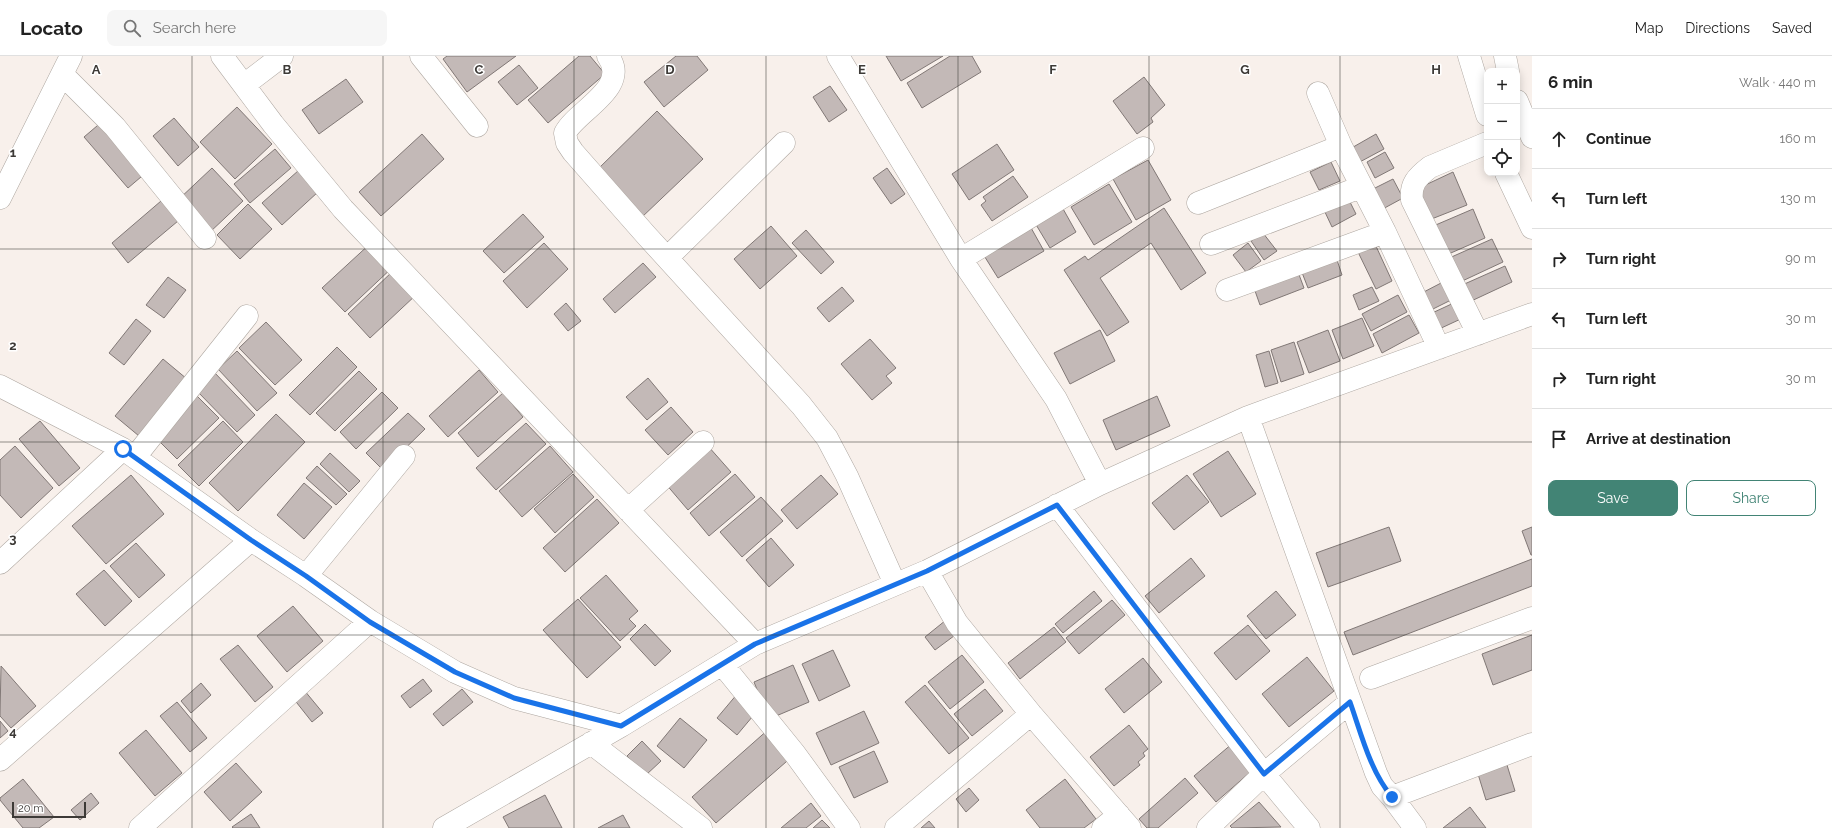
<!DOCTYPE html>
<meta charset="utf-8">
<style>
body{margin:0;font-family:Raleway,sans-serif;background:#f6f6f6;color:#222}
.controls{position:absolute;right:12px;top:12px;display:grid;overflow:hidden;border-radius:8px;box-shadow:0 2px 10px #0003}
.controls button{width:36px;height:36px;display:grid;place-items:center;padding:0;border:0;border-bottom:1px solid #e0e0e0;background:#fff;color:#222;font:20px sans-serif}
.scale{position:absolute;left:12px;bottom:10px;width:74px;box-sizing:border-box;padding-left:4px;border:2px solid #3d3a37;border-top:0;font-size:11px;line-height:14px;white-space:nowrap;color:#3d3a37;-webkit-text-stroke:3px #fff;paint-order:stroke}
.stop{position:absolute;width:12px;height:12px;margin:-9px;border:3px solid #1a73e8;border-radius:50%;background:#fff}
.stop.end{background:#1a73e8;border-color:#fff;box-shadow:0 1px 4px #0008}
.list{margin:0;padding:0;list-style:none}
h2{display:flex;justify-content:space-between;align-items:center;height:52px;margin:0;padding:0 16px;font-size:17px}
h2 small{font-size:13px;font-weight:400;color:#767676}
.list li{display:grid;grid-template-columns:26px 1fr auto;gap:12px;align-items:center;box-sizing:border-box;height:60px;padding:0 16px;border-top:1px solid #e0e0e0}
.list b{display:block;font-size:15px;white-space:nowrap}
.list em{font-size:13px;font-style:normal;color:#767676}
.actions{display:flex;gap:8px;padding:12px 16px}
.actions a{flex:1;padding:9px 0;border:1px solid #428475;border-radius:8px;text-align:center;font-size:14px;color:#428475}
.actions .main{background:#428475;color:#fff}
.icon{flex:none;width:22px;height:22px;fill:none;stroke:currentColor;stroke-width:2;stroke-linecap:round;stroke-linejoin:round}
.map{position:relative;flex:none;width:1532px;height:772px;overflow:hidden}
header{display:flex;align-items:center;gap:24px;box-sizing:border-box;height:56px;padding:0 20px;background:#fff;border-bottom:1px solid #e0e0e0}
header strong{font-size:19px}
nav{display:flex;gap:22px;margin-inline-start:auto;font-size:14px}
.search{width:280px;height:36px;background:#f6f6f6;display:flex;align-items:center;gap:10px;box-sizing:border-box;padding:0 14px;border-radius:8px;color:#767676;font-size:15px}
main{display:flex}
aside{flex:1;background:#fff}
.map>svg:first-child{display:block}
</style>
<header>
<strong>Locato</strong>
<div class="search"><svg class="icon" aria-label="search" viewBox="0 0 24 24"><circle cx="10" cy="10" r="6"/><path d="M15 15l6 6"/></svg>Search here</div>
<nav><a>Map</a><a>Directions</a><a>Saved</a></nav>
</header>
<main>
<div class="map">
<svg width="1532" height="772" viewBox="0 0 1532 772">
<rect width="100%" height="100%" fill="#f8f0eb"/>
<!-- building -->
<path fill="#c3b9b7" stroke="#817876" d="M447 0H516L467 36 443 3Z
M579 0H590L605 18 548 67 528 44Z
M676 0H697L708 14 664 51 644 26Z
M886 0H943L901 25Z
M950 0H972L981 16 922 52 907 27Z
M519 9 538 32 517 49 498 26Z
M1144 21 1165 49 1151 62 1153 66 1137 78 1113 45Z
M346 23 363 46 319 78 302 54Z
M830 30 847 54 829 66 813 41Z
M237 51 272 88 235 123 200 86Z
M657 55 703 103 641 162 596 115Z
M174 62 199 91 178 110 153 80Z
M104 64 148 115 128 132 84 81Z
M422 78 444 103 381 160 359 136Z
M1376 78 1384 93 1356 108 1348 94Z
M997 88 1014 114 969 144 952 118Z
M275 93 291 112 250 147 234 128Z
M1385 96 1394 112 1375 122 1367 106Z
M1148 104 1171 144 1136 164 1113 123Z
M1331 106 1340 125 1319 134 1310 116Z
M212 112 243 145 209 177 178 144Z
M887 112 905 138 891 148 873 122Z
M299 114 318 136 282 169 262 147Z
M1453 116 1467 149 1429 164 1419 132Z
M1013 120 1028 141 992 165 981 149 986 145 983 141Z
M1393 123 1403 142 1379 155 1369 135Z
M1109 128 1132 166 1094 189 1071 151Z
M1348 142 1356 158 1332 171 1324 154Z
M161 145 178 165 128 207 112 187Z
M248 148 272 173 240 203 217 179Z
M1062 151 1076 176 1050 192 1035 167Z
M1164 152 1206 217 1181 234 1151 187 1100 222 1129 266 1107 280 1064 214 1085 200 1088 204Z
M1473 153 1485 182 1444 200 1431 171Z
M523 158 544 181 504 217 483 195Z
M771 170 797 200 760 233 734 203Z
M1030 170 1044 195 998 222 983 198Z
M806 174 834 206 821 218 792 187Z
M1263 177 1277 195 1264 204 1251 185Z
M1492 183 1503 206 1458 227 1447 203Z
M372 186 394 210 345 256 322 232Z
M544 187 568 213 527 252 503 225Z
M1248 187 1261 205 1246 216 1233 199Z
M1375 188 1392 225 1376 233 1358 196Z
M1336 201 1342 219 1308 232 1301 214Z
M643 207 656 221 615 257 603 243Z
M1505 210 1512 226 1467 247 1460 230Z
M394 214 417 238 370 282 348 258Z
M1298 216 1304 232 1260 249 1254 232Z
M168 221 186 234 164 262 146 249Z
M1443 226 1451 244 1427 256 1418 239Z
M842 231 854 245 829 266 817 252Z
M1372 231 1379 245 1359 254 1353 239Z
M1398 239 1407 256 1371 275 1362 258Z
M1458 245 1465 261 1437 274 1430 258Z
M566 247 581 265 568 275 554 258Z
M1409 259 1419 277 1382 297 1373 278Z
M1362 262 1374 290 1343 303 1332 274Z
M136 263 151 275 124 309 109 297Z
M266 266 302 304 275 329 239 292Z
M1100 274 1115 305 1070 328 1054 297Z
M1328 274 1340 305 1309 317 1297 286Z
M870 283 896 312 886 320 892 327 872 344 841 308Z
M1294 286 1304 318 1281 326 1271 294Z
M337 291 357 311 310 359 289 339Z
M237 295 277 337 257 355 218 313Z
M1269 295 1278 327 1265 331 1256 299Z
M163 303 187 323 139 380 115 360Z
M479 314 498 336 448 381 429 360Z
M359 315 377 333 335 375 316 357Z
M214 316 255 359 237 376 196 334Z
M648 322 668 346 647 364 626 341Z
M382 336 398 352 356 393 340 376Z
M503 337 523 361 478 401 458 377Z
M197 340 219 362 177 403 155 381Z
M1157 340 1170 370 1116 394 1103 364Z
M671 351 693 376 668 399 645 374Z
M408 357 425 373 383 414 366 397Z
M276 358 305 386 238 455 209 427Z
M40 365 80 412 59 430 19 383Z
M223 365 243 386 199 430 178 409Z
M526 367 546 388 496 434 476 412Z
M15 390 53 432 21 462 0 439V404Z
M550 390 573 416 522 461 499 435Z
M708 390 731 416 688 454 665 427Z
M1228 395 1256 438 1221 461 1193 418Z
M330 397 360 425 349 436 320 408Z
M317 410 347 438 336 449 306 422Z
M573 418 594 441 555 477 534 453Z
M735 418 755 441 709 480 690 457Z
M131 419 164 458 106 508 72 470Z
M821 419 838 438 797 473 781 454Z
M1187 419 1209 446 1174 474 1152 447Z
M304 427 332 451 304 483 277 459Z
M761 441 783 465 742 501 720 476Z
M597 443 619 467 565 516 543 492Z
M1389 471 1401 505 1328 531 1316 497Z
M1532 471V499H1531L1522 475Z
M771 482 794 509 769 531 746 504Z
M136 487 165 519 139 542 110 510Z
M1191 502 1205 520 1159 557 1145 540Z
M1532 503V530L1353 599 1344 576Z
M104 514 132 545 105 570 76 538Z
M606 519 638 555 629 563 636 570 620 585 580 542Z
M1094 535 1102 545 1063 577 1055 568Z
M1276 535 1296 559 1266 583 1247 560Z
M578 543 621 591 587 622 543 574Z
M1112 544 1125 559 1079 598 1066 582Z
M293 550 323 585 287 616 257 580Z
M951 560 962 574 935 594 925 581Z
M645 568 671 595 655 610 630 583Z
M1248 569 1270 595 1236 624 1214 597Z
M1054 571 1066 586 1020 623 1008 607Z
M1532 579V614L1493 629 1482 598Z
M238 589 273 631 255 646 220 603Z
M833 594 850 630 819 645 802 608Z
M962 599 984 626 950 653 928 626Z
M1307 601 1334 635 1289 671 1262 638Z
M1143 602 1162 626 1124 657 1105 633Z
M793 609 809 646 769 663 754 626Z
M1 610 36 650 11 672 0 660Z
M423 623 432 635 410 652 401 640Z
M201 627 211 639 191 657 181 645Z
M925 629 969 682 949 698 905 646Z
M462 633 473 646 443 670 433 658Z
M985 633 1003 655 972 680 954 658Z
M304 634 323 657 312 666 293 642Z
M738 637 758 654 737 679 717 662Z
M177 646 207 682 190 696 160 660Z
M864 655 879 687 831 709 816 677Z
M680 662 707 684 684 712 657 690Z
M0 665 8 675 0 682Z
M1129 669 1148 693 1143 697 1145 700 1138 706 1140 709 1114 730 1090 701Z
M770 672 794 699 716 767 692 741Z
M146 674 182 717 155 740 119 697Z
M642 685 661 705 646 719 627 700Z
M1233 687 1255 712 1216 746 1194 720Z
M874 695 888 726 854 742 839 711Z
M236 707 262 736 230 765 204 736Z
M1507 709 1515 735 1486 744 1478 718Z
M1185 722 1198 737 1158 772H1147L1139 763Z
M23 723 54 761 39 772H23L0 744V742Z
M1065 723 1096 763 1084 772H1040L1026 754Z
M969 732 979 744 966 756 956 743Z
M91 737 99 747 80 764 71 754Z
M545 739 562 772H509L503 761Z
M1259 746 1281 771 1232 772 1230 770Z
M811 747 821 760 806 772H781Z
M1470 751 1486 772H1443Z
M251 758 260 772H233L232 771Z
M623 759 630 772H598Z
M822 764 830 772H813Z
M929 765 935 772H921Z"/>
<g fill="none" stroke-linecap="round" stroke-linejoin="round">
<defs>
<path id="minor" d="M222 0 273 68 343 153 755 588
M421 0 477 70
M608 0C631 32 577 54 565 77L567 87 573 96 646 179 801 349 827 382 847 420 895 528
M838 0 961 203 1056 343 1100 428
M62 18 115 71 205 182
M244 29 282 0
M1318 37 1341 90 1385 176 1439 292
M0 142 71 0
M1198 147 1341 90
M1211 188 1361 131
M667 202 784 87
M961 203 1143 92
M1227 234 1385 176
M1478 278 1412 144C1410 128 1417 121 1430 111L1487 87
M0 330 123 393 251 484 306 520 370 565 455 616 514 642 621 670
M1248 361 1376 717 1382 730 1392 741 1532 688
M135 401 247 260
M1057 449 1264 718 1309 772
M628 454 703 386
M0 507 123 393
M927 515 957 567 1031 658 1130 772
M306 520 404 400
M722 608 795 698 849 772
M1371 622 1532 562
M591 687 701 772
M0 704 251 484
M1392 741 1415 772
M140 772 370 565
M444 772 621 670 755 588 927 515 1100 428 1248 361 1532 258
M896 772 1031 658
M1103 772 1119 759
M1208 772 1264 718 1350 646"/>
<path id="highway" d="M1469 0 1487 59
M1505 0 1508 15
M1517 45 1532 81
M1506 117 1532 172"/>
</defs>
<!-- minor casing -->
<use href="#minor" stroke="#aea7a1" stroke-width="23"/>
<!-- highway casing -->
<use href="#highway" stroke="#aea7a1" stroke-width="23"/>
<!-- minor -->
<use href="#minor" stroke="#fff" stroke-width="22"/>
<!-- highway -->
<use href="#highway" stroke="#fff" stroke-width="22"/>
</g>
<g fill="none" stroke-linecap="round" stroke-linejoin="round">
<!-- route -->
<path stroke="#1a73e8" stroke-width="5" d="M123 393 251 484 306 520 370 566 455 616 514 642 621 670 755 588 927 515 1057 449 1264 718 1350 646C1361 677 1370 715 1392 741"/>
</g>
<!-- grid -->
<path fill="none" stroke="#3d3a37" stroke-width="1" stroke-opacity="0.55" d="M192 0V772M383 0V772M574 0V772M766 0V772M958 0V772M1149 0V772M1340 0V772M0 193H1532M0 386H1532M0 579H1532"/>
<g font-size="13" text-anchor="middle" font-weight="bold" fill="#3d3a37" stroke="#fff" stroke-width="3" stroke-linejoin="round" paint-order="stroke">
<text x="96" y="18">A</text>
<text x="287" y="18">B</text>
<text x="479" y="18">C</text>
<text x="670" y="18">D</text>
<text x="862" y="18">E</text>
<text x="1053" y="18">F</text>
<text x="1245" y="18">G</text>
<text x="1436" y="18">H</text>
<text x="13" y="101">1</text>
<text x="13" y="294">2</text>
<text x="13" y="487">3</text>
<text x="13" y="680">4</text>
</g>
</svg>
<div class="controls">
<button>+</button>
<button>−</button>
<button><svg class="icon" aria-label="locate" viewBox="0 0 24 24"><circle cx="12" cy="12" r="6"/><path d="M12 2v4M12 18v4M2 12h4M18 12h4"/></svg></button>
</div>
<div class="scale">20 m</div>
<div class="stop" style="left:123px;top:393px"></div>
<div class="stop end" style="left:1392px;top:741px"></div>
</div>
<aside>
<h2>6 min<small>Walk · 440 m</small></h2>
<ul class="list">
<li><svg class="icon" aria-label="ahead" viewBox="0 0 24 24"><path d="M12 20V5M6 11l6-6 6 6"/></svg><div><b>Continue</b></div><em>160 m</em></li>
<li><svg class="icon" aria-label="left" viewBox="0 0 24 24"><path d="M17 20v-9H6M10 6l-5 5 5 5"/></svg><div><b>Turn left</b></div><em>130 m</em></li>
<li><svg class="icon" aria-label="right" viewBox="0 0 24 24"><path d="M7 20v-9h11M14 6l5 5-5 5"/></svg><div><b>Turn right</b></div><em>90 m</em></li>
<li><svg class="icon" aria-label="left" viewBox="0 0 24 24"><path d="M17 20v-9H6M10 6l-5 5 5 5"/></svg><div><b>Turn left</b></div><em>30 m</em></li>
<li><svg class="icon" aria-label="right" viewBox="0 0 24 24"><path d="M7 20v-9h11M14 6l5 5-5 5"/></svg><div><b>Turn right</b></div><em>30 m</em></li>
<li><svg class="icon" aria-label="arrive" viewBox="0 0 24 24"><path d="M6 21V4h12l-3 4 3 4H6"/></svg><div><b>Arrive at destination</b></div></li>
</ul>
<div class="actions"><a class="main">Save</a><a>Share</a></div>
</aside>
</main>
